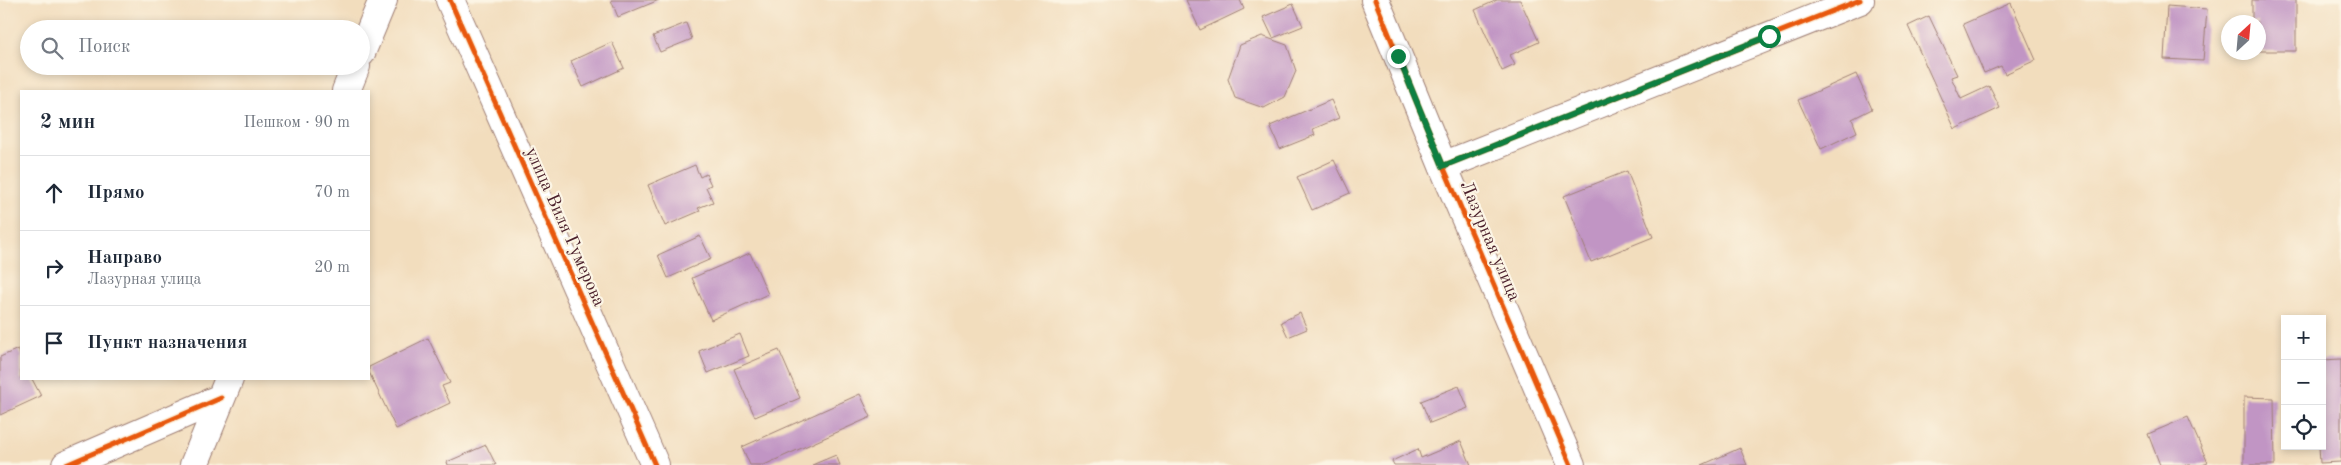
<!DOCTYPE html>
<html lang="ru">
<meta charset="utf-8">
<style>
body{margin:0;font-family:"Old Standard TT",serif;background:#f2f2f3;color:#1f2937}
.controls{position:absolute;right:15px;bottom:15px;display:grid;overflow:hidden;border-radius:0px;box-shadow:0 2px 8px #0003}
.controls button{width:45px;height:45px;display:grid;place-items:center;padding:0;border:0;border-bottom:1px solid #e0e1e3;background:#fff;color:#1f2937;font:25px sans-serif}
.compass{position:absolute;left:2221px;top:15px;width:45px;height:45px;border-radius:50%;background:#fff;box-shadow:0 2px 8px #0003;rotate:26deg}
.stop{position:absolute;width:15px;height:15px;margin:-11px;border:4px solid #0b8043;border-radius:50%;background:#fff}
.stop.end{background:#0b8043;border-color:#fff;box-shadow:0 1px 5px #0008}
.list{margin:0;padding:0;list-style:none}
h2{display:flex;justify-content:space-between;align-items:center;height:65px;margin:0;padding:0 20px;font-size:21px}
h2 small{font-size:16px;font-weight:400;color:#747a83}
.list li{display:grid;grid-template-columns:32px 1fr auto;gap:15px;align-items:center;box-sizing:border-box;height:75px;padding:0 20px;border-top:1px solid #e0e1e3}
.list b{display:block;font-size:19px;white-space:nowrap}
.list p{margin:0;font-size:16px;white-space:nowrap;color:#747a83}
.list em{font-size:16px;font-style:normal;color:#747a83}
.icon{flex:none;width:28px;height:28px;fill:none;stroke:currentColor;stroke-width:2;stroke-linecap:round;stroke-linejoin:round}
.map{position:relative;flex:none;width:2341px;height:465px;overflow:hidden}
.search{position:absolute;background:#fff;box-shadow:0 2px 8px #0003;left:20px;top:20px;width:350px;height:55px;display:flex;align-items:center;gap:12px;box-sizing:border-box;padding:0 18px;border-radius:28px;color:#747a83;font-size:19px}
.panel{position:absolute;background:#fff;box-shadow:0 2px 8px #0003;left:20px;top:90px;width:350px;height:290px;border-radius:0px}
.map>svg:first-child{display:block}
</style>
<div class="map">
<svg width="2341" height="465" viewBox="0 0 2341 465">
<rect width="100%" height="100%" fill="#fcf5e5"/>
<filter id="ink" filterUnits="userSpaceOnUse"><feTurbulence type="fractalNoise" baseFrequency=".02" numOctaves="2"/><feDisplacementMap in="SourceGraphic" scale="10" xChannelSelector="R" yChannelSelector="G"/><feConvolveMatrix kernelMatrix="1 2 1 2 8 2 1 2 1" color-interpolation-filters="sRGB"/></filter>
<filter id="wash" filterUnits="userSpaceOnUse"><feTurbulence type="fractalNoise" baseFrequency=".0096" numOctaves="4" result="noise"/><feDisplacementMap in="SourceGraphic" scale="20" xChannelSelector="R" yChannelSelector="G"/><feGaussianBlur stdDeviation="1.12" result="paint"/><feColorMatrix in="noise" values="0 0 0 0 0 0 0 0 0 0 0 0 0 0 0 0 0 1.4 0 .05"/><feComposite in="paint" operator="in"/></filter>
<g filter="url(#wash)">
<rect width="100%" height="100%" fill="#f2ddbd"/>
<g id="blocks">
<!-- building -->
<path fill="#c195c4" d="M611 0H659L618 17Z
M1186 0H1240L1244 9 1200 30Z
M1497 0H1520L1539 42 1510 55 1515 65 1502 71 1475 10Z
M2252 0H2296V51H2258V22H2252Z
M2011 3 2036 60 2005 74 2001 66 1984 73 1963 24Z
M1293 4 1303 26 1273 38 1263 17Z
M2167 6 2207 9 2203 61 2164 59Z
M1929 16 1957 75 1951 77 1961 99 1989 86 2000 108 1955 129 1908 26Z
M686 23 692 39 660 52 653 36Z
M1262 36 1287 45 1296 71 1285 97 1264 108 1235 98 1228 79 1240 45Z
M612 42 624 68 583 87 571 61Z
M1856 74 1872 109 1852 119 1857 132 1821 149 1798 100Z
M1331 100 1339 118 1313 129 1315 135 1280 149 1270 126Z
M1334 160 1350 193 1312 210 1297 177Z
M695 165 700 177 706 174 711 185 706 187 713 202 698 208 700 211 665 226 648 185Z
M1627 171 1653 237 1591 262 1564 196Z
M700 236 711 259 668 278 658 255Z
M750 253 768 294 711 320 692 278Z
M1300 313 1307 329 1288 337 1281 322Z
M740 334 749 356 708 373 699 351Z
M428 338 450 383 442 386 450 403 396 429 369 372V367Z
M18 349 21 356V379H32L41 396 0 415V357Z
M779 350 800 398 755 417 734 369Z
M2341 359V462L2320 463 2319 446H2322V360Z
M1459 386 1468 408 1430 423 1421 401Z
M860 394 871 417 764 465H750L742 447Z
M2244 397 2274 398 2275 465H2244Z
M2188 417 2208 463 2202 465H2160L2148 434Z
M1461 441 1471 465H1394L1392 461 1418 449 1421 458Z
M486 445 496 465H448L447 462Z
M1740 448 1747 465H1702Z
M836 455 840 465H812Z"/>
</g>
</g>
<g filter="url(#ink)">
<use href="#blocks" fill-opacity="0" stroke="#9e7e74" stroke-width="1"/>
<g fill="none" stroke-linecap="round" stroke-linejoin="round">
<defs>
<path id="street" d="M450 0 655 465
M1375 0 1443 166 1571 465
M361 53 383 0
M346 91 356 66
M1443 166 1860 0
M66 465 221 398
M194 465 229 379"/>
</defs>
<!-- street casing -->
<use href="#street" stroke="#9e7e74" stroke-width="30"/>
<!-- street -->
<use href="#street" stroke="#fff" stroke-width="28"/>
<defs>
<path id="cycleway" d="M450 0 655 465
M1375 0 1443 166 1571 465
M1443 166 1860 0
M66 465 221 398"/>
</defs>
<!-- cycleway casing -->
<use href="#cycleway" stroke="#fcf5e5" stroke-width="8"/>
<!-- cycleway -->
<use href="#cycleway" stroke="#e8590c" stroke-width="5"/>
</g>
</g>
<g fill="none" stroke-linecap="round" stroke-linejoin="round" filter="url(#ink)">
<!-- route -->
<path stroke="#0b8043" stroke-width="6" d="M1398 56 1443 166 1769 36"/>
</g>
<g text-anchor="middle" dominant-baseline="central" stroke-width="4.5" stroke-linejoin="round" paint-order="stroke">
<!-- street labels -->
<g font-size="18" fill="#4a1f2b" stroke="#fcf5e5">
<text transform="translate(565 227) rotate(66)">улица Виля Гумерова</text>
<text transform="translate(1490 241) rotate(67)">Лазурная улица</text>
</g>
</g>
</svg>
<div class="controls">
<button>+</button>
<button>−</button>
<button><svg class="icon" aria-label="locate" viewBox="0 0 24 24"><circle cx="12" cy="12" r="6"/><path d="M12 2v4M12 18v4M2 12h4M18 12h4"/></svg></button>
</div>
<svg class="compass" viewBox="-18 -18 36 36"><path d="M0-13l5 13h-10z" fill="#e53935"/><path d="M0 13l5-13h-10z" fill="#747a83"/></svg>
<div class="stop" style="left:1769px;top:36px"></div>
<div class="stop end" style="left:1398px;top:56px"></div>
<div class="search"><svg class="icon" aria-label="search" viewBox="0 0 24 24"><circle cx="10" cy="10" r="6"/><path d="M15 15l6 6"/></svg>Поиск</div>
<section class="panel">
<h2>2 мин<small>Пешком · 90 m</small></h2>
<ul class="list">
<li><svg class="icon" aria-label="ahead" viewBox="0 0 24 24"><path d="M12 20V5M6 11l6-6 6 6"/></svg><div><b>Прямо</b></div><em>70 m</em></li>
<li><svg class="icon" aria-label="right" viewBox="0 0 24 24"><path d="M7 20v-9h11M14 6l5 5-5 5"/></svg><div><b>Направо</b><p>Лазурная улица</p></div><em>20 m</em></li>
<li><svg class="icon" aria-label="arrive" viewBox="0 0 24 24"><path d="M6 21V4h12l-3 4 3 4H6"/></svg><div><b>Пункт назначения</b></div></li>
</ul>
</section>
</div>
